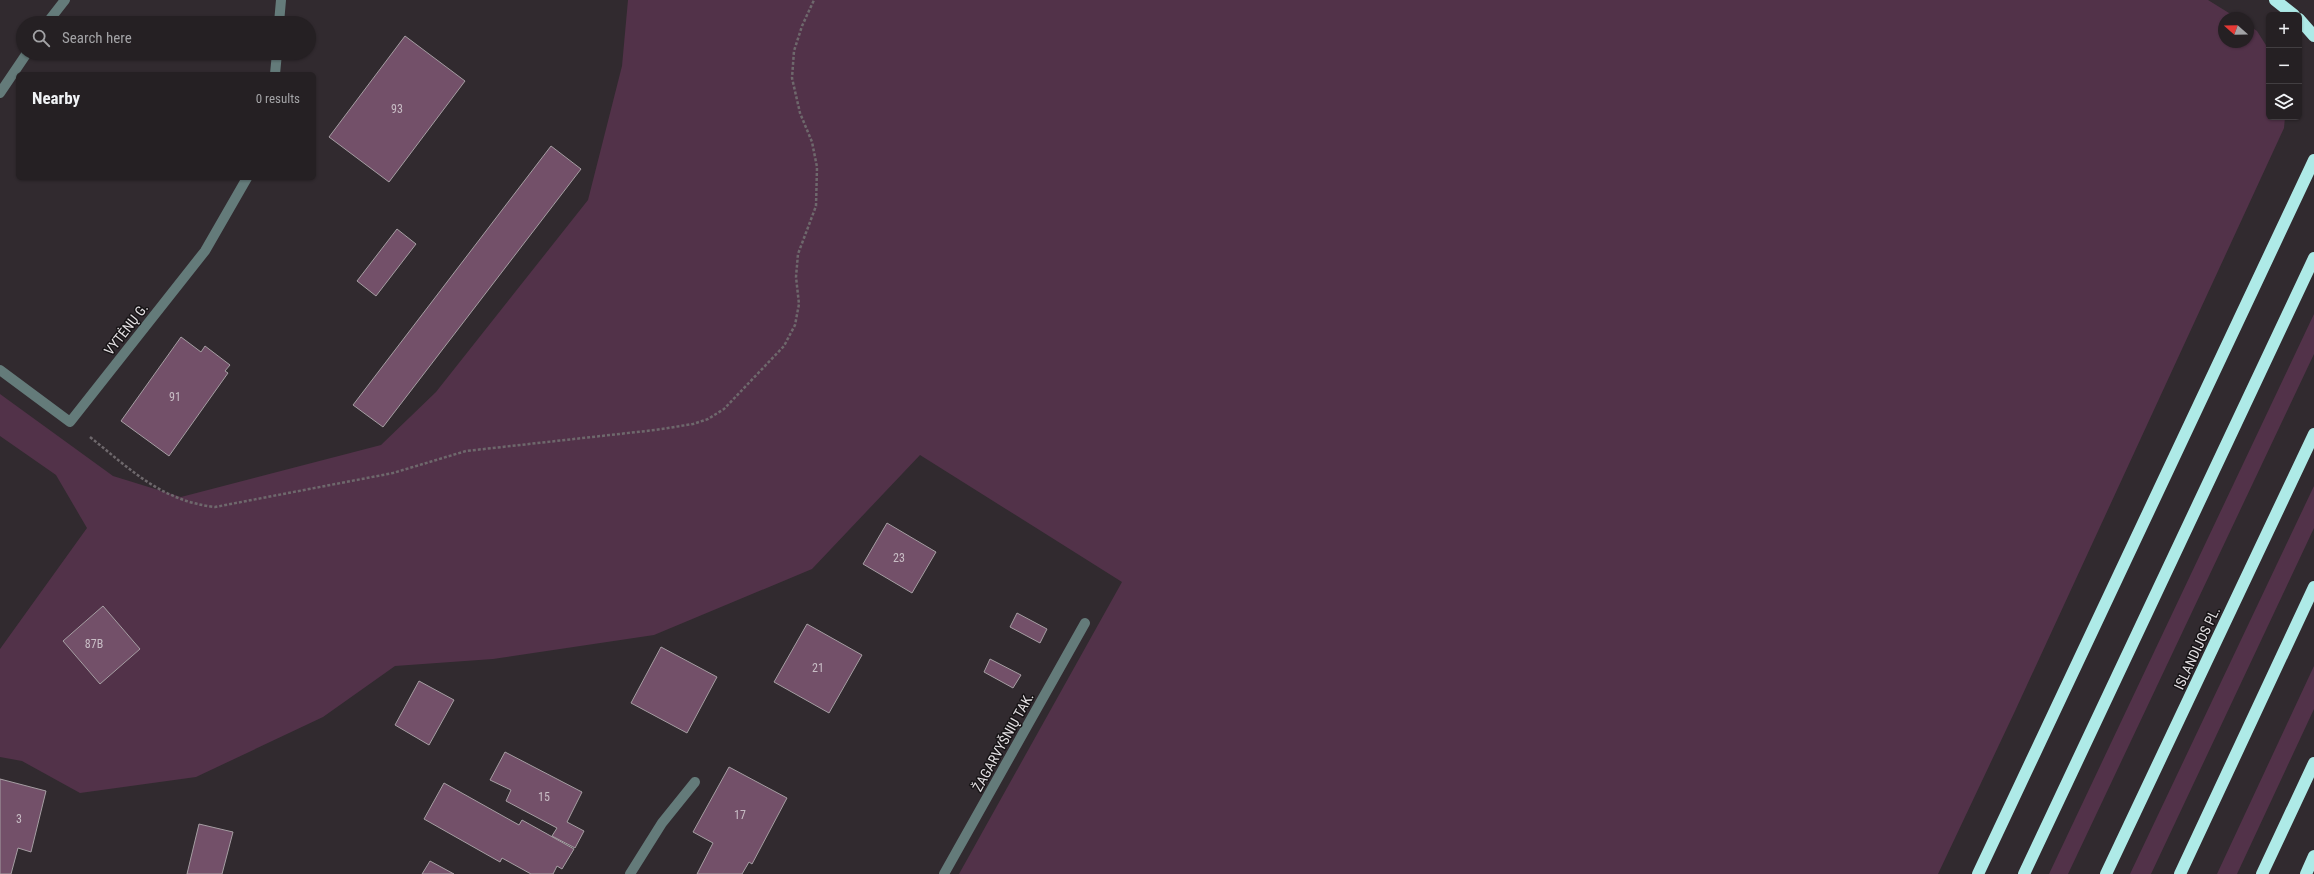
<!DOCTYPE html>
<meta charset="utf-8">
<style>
body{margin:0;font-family:"Roboto Condensed",sans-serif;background:#312d30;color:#f1f3f6}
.controls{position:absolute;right:12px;top:12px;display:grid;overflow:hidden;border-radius:6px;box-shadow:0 1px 3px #0004}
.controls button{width:36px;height:36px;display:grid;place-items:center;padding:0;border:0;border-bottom:1px solid #423e41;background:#252023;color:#f1f3f6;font:20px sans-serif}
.compass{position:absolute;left:2218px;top:12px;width:36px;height:36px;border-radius:50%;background:#252023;box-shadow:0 1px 3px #0004;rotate:290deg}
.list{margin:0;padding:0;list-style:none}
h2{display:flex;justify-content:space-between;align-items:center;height:52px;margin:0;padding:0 16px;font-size:17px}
h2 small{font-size:13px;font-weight:400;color:#a3a3a6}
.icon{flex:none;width:22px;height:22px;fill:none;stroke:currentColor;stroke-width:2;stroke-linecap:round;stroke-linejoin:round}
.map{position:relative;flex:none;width:2314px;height:874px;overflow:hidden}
.search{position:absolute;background:#252023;box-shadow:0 1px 3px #0004;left:16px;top:16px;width:300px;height:44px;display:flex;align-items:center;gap:10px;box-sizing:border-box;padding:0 14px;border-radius:22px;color:#a3a3a6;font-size:15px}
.panel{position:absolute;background:#252023;box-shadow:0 1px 3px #0004;left:16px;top:72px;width:300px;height:108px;border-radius:6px}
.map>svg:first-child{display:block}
</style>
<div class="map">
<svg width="2314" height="874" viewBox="0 0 2314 874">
<rect width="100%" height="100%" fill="#312a2f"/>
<!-- green -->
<path fill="#523249" d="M628 0H2208L2237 18H2224V42H2248V25L2257 31 2269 50V117H2285L2284 128 2015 711 1938 874H959L1122 582 920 455 812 569 654 635 493 659 395 666 323 717 196 777 80 793 22 761 0 757V649L87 528 56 475 0 436V394L113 476 181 497 381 445 436 392 588 200 622 66Z
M2314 314V354L2068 874H2049Z
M2314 486V528L2151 874H2130Z
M2314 666V709L2237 874H2217Z"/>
<!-- building -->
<path fill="#735069" stroke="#a69ea3" d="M405 36 465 81 389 182 329 137Z
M551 146 581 169 383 427 353 405Z
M397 229 416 244 376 296 357 281Z
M181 337 201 352 205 346 230 365 225 371 228 373 169 456 121 421Z
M887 523 936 552 912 593 863 564Z
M103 606 140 649 100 684 63 641Z
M1017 613 1047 629 1040 643 1010 627Z
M807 624 862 655 829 713 774 682Z
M661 647 717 677 687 733 631 703Z
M990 659 1021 675 1013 688 984 672Z
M419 681 454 700 429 745 395 725Z
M505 752 582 792 567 822 584 831 575 848 552 836 557 828 506 801 511 790 490 780Z
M729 767 787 798 752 864 749 862 742 874H697L713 843 693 832Z
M0 779 46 791 31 852 18 848 11 874H0Z
M444 783 519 825 522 820 574 849 562 869 557 866 553 874H531L502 858 500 862 424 819Z
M199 824 233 832 222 874H187Z
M430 861 454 874H422Z"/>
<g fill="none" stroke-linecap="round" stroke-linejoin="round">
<!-- path -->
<path stroke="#6e686c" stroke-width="2.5" stroke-dasharray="3 2" stroke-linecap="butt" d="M90 437C130 469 161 501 215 507L393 473 466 451 655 430 693 424 708 419 724 409 784 346 795 325 799 304 796 277 798 254 816 206 817 167 812 142 800 113 792 78 794 51 802 26 814 0"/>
<!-- minor -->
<path stroke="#647b7a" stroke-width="10" d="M47 23 65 0
M279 23 281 0
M275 74 277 53
M0 93 27 53
M0 370 70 422 205 251 247 178
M630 874 662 823 695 782
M944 874 1085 623"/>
<!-- highway -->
<path stroke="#aeeae7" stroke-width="12" d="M2275 0 2294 15
M2299 19 2314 36
M1978 874 2314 160
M2024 874 2314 258
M2106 874 2314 434
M2180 874 2314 587
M2262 874 2314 763
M2306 874 2314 856"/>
</g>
<g text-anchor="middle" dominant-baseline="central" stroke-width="3" stroke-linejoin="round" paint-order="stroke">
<!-- number labels -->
<g font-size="12" fill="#c8bdc5">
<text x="397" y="109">93</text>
<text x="175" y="397">91</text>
<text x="899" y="558">23</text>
<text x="94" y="644">87B</text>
<text x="818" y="668">21</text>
<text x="544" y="797">15</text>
<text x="740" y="815">17</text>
<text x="19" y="819">3</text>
</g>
<!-- street labels -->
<g font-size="14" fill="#e5e1e4" stroke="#171416">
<text transform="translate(126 329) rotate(-52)">VYTĖNŲ G.</text>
<text transform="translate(2197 648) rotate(-65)">ISLANDIJOS PL.</text>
<text transform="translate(1003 742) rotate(-61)">ŽAGARVYŠNIŲ TAK.</text>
</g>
</g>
</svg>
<div class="controls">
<button>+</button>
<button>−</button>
<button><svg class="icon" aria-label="layers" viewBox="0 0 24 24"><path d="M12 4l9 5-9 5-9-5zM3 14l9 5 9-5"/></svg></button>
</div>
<svg class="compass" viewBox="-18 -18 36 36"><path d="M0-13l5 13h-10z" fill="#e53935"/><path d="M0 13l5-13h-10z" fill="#a3a3a6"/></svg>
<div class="search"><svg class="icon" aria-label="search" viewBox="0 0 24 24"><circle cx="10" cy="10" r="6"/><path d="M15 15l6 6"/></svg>Search here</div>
<section class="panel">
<h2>Nearby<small>0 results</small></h2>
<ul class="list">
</ul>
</section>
</div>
